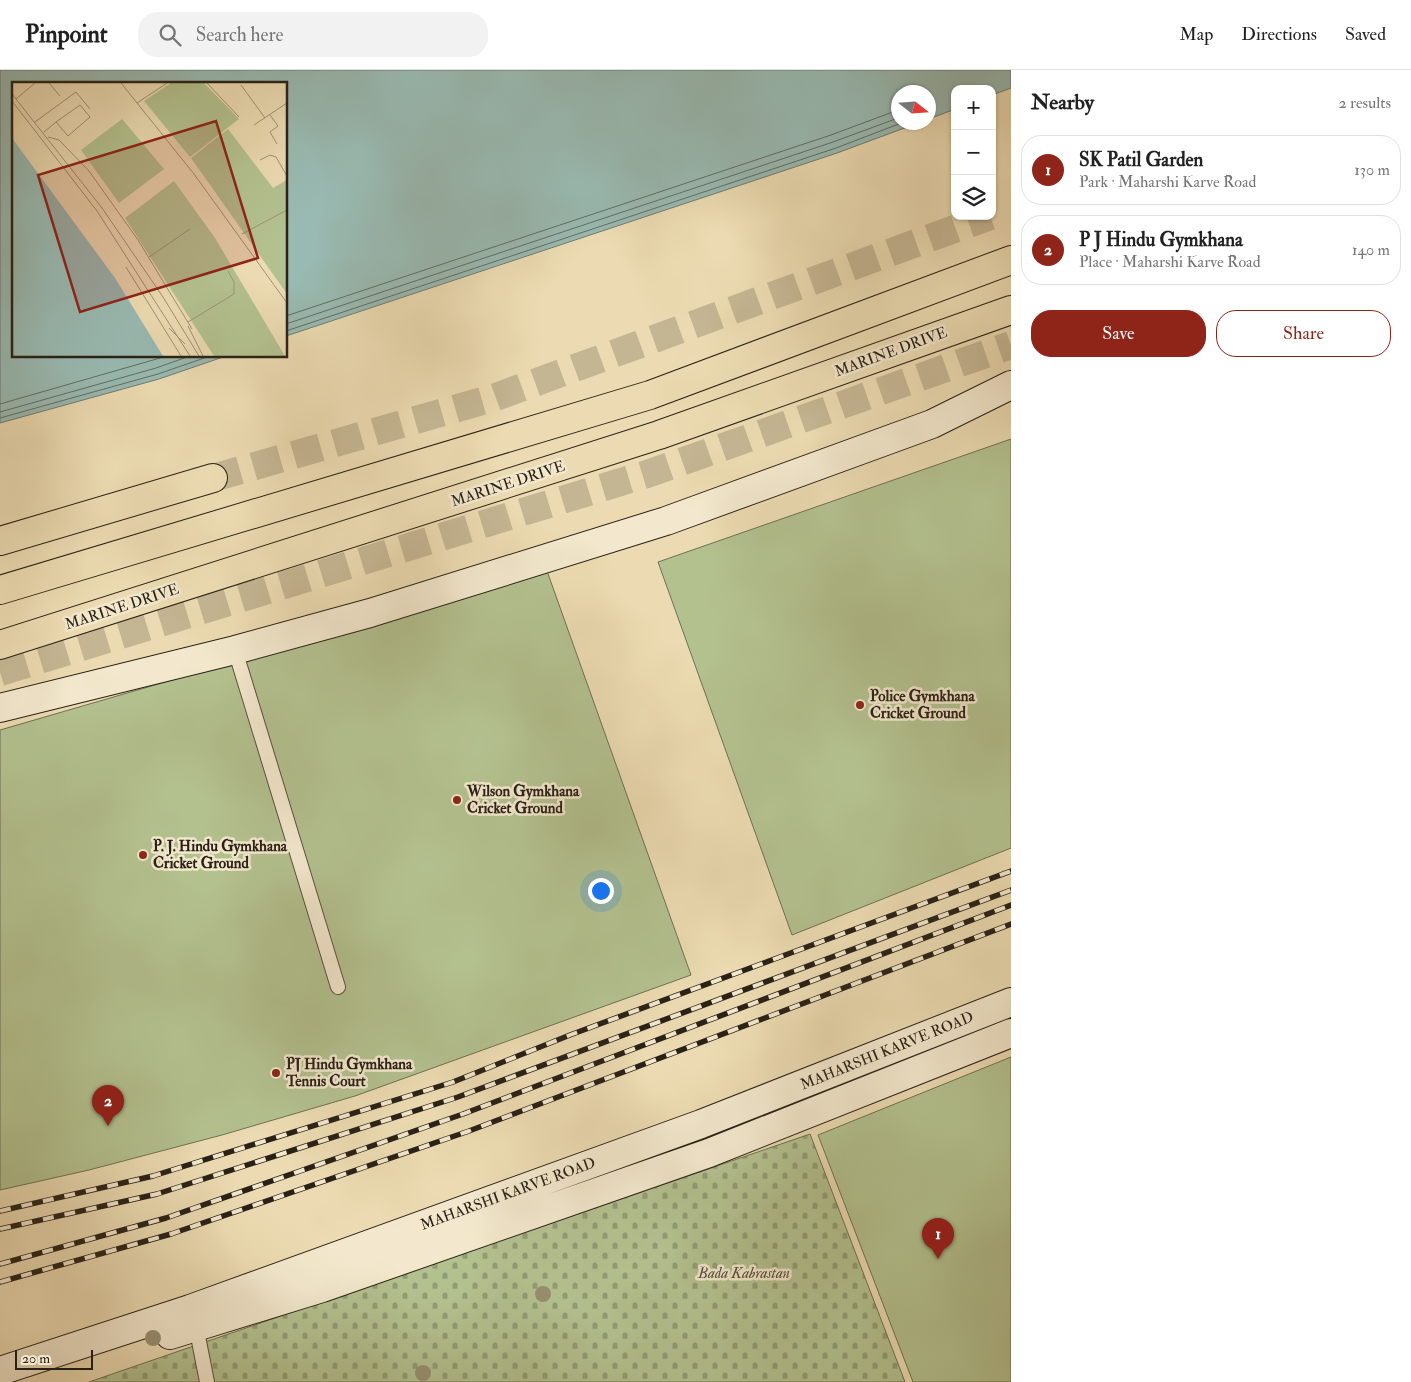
<!DOCTYPE html>
<meta charset="utf-8">
<style>
body{margin:0;font-family:"IM FELL Double Pica",serif;background:#f2f2f2;color:#222}
.controls{position:absolute;right:15px;top:15px;display:grid;overflow:hidden;border-radius:10px;box-shadow:0 1px 4px #0004}
.controls button{width:45px;height:45px;display:grid;place-items:center;padding:0;border:0;border-bottom:1px solid #e0e0e0;background:#fff;color:#222;font:25px sans-serif}
.compass{position:absolute;left:891px;top:15px;width:45px;height:45px;border-radius:50%;background:#fff;box-shadow:0 1px 4px #0004;rotate:107deg}
.scale{position:absolute;left:15px;bottom:12px;width:78px;box-sizing:border-box;padding-left:5px;border:2px solid #292116;border-top:0;font-size:14px;line-height:18px;white-space:nowrap;color:#292116;-webkit-text-stroke:4px #f3e8cd;paint-order:stroke}
.you{position:absolute;left:600px;top:820px;width:18px;height:18px;margin:-12px;border:4px solid #fff;border-radius:50%;background:#1a73e8;box-shadow:0 0 0 8px #1a73e833}
.badge{display:grid;place-items:center;width:32px;height:32px;border-radius:50%;background:#8f2418;color:#fff;font-size:16px;font-weight:700}
.pin{position:absolute;translate:-50% -41px;filter:drop-shadow(0 1px 2px #0008)}
.pin::after{content:'';position:absolute;top:26px;width:18px;height:15px;background:inherit;clip-path:polygon(0 0,100% 0,50% 100%)}
.list{margin:0;padding:0;list-style:none}
h2{display:flex;justify-content:space-between;align-items:center;height:65px;margin:0;padding:0 20px;font-size:21px}
h2 small{font-size:16px;font-weight:400;color:#767676}
.list li{display:grid;grid-template-columns:32px 1fr auto;gap:15px;align-items:center;box-sizing:border-box;height:70px;margin:0 10px 10px;padding:0 10px;border:1px solid #e0e0e0;border-radius:20px}
.list b{display:block;font-size:19px;white-space:nowrap}
.list p{margin:0;font-size:16px;white-space:nowrap;color:#767676}
.list em{font-size:16px;font-style:normal;color:#767676}
.actions{display:flex;gap:10px;padding:15px 20px}
.actions a{flex:1;padding:11px 0;border:1px solid #8f2418;border-radius:20px;text-align:center;font-size:18px;color:#8f2418}
.actions .main{background:#8f2418;color:#fff}
.icon{flex:none;width:28px;height:28px;fill:none;stroke:currentColor;stroke-width:2;stroke-linecap:round;stroke-linejoin:round}
.map{position:relative;flex:none;width:1011px;height:1312px;overflow:hidden}
header{display:flex;align-items:center;gap:30px;box-sizing:border-box;height:70px;padding:0 25px;background:#fff;border-bottom:1px solid #e0e0e0}
header strong{font-size:24px}
nav{display:flex;gap:28px;margin-inline-start:auto;font-size:18px}
.search{width:350px;height:45px;background:#f2f2f2;display:flex;align-items:center;gap:12px;box-sizing:border-box;padding:0 18px;border-radius:20px;color:#767676;font-size:19px}
main{display:flex}
aside{flex:1;background:#fff}
.map>svg:first-child{display:block}
</style>
<header>
<strong>Pinpoint</strong>
<div class="search"><svg class="icon" aria-label="search" viewBox="0 0 24 24"><circle cx="10" cy="10" r="6"/><path d="M15 15l6 6"/></svg>Search here</div>
<nav><a>Map</a><a>Directions</a><a>Saved</a></nav>
</header>
<main>
<div class="map">
<svg width="1011" height="1312" viewBox="0 0 1011 1312">
<defs>
<pattern id="cemetery-stones" width="16" height="16" patternUnits="userSpaceOnUse" patternTransform="scale(1.25)"><rect width="16" height="16" fill="#b3c18f"/><path d="M2 7V4a2 2 0 0 1 4 0v3zM10 15v-3a2 2 0 0 1 4 0v3z" fill="#929c74"/></pattern>
</defs>
<rect width="100%" height="100%" fill="#ecdbb2"/>
<filter id="stains"><feTurbulence type="fractalNoise" baseFrequency=".004" numOctaves="4"/><feColorMatrix values="0 0 0 0 .2 0 0 0 0 .09 0 0 0 0 .02 0 0 0 .5 -.17"/></filter>
<radialGradient id="worn" r=".72"><stop offset=".6" stop-color="#630" stop-opacity="0"/><stop offset="1" stop-color="#630" stop-opacity=".3"/></radialGradient>
<!-- green -->
<path fill="#b3c18f" stroke="#6e7152" d="M1011 369V778L792 865 658 492Z
M547 501 691 905 355 1026 222 1065 89 1100 0 1120V660Z
M1011 987V1312H913L818 1065Z"/>
<!-- cemetery -->
<path fill="url(#cemetery-stones)" stroke="#6e7152" d="M810 1064 905 1312H89Z"/>
<!-- water -->
<path fill="#99bab2" stroke="#6c7d74" d="M0 0H1011V18L992 25V19H955V39L929 49 928 22H898V52L918 53 837 83 286 266V14H14V286H226L159 309 0 353Z"/>
<g fill="none" stroke-linecap="round" stroke-linejoin="round">
<!-- shore -->
<path stroke="#616e64" stroke-width="1" d="M286 246 831 65 898 40
M286 254 833 72 898 48
M286 261 836 78 904 52
M0 334 167 286
M0 342 156 298 190 286
M0 348 158 304 210 286"/>
<!-- motorway-tunnel -->
<path stroke="#c5b693" stroke-width="28" stroke-dasharray="28 14" stroke-linecap="butt" d="M213 408 493 328 990 146
M0 602 647 404 1011 275"/>
<defs>
<path id="service" d="M235 580 338 917
M196 1256 207 1312"/>
<path id="secondary" d="M0 638 235 580 370 543 666 451 932 354 1011 315
M170 1265 322 1218 709 1083 1011 963
M0 1301 190 1239 701 1054 1011 932"/>
<path id="primary" d="M0 520 650 325 1011 190
M0 575 659 365 1011 240"/>
<path id="motorway" d="M0 471 213 408"/>
</defs>
<!-- service casing -->
<use href="#service" stroke="#5a503d" stroke-width="16"/>
<!-- secondary casing -->
<use href="#secondary" stroke="#292116" stroke-width="30"/>
<!-- primary casing -->
<use href="#primary" stroke="#292116" stroke-width="30"/>
<!-- motorway casing -->
<use href="#motorway" stroke="#292116" stroke-width="30"/>
<!-- service -->
<use href="#service" stroke="#f3e8cd" stroke-width="14"/>
<!-- secondary -->
<use href="#secondary" stroke="#f3e8cd" stroke-width="28"/>
<!-- primary -->
<use href="#primary" stroke="#ecdbb2" stroke-width="28"/>
<!-- motorway -->
<use href="#motorway" stroke="#ecdbb2" stroke-width="28"/>
<defs>
<path id="rail" d="M0 1141 153 1106 453 1012 570 965 1011 801
M0 1159 157 1124 458 1027 1011 820
M0 1194 166 1148 463 1044 1011 835
M0 1212 171 1164 469 1061 1011 854"/>
</defs>
<!-- rail casing -->
<use href="#rail" stroke="#292116" stroke-width="5.5"/>
<!-- rail -->
<use href="#rail" stroke="#f3e8cd" stroke-width="4" stroke-dasharray="11" stroke-linecap="butt"/>
</g>
<!-- trees -->
<g fill="#978f70">
<circle cx="543" cy="1224" r="8"/>
<circle cx="153" cy="1268" r="8"/>
<circle cx="423" cy="1303" r="8"/>
</g>
<!-- markers -->
<g fill="#8f2418" stroke="#f3e8cd" stroke-width="2">
<circle cx="860" cy="635" r="5"/>
<circle cx="457" cy="730" r="5"/>
<circle cx="143" cy="785" r="5"/>
<circle cx="276" cy="1003" r="5"/>
</g>
<g text-anchor="middle" dominant-baseline="central" stroke-width="5" stroke-linejoin="round" paint-order="stroke">
<!-- street labels -->
<g font-size="15" fill="#292116" stroke="#f3e8cd">
<text transform="translate(891 282) rotate(-20)">MARINE DRIVE</text>
<text transform="translate(508 414) rotate(-18)">MARINE DRIVE</text>
<text transform="translate(122 537) rotate(-18)">MARINE DRIVE</text>
<text transform="translate(887 981) rotate(-22)">MAHARSHI KARVE ROAD</text>
<text transform="translate(508 1124) rotate(-20)">MAHARSHI KARVE ROAD</text>
</g>
<!-- poi labels -->
<g font-size="15" font-weight="bold" fill="#292116" stroke="#f3e8cd" text-anchor="start">
<text x="870" y="626">Police Gymkhana<tspan x="870" dy="17">Cricket Ground</tspan></text>
<text x="467" y="721">Wilson Gymkhana<tspan x="467" dy="17">Cricket Ground</tspan></text>
<text x="153" y="776">P. J. Hindu Gymkhana<tspan x="153" dy="17">Cricket Ground</tspan></text>
<text x="286" y="994">PJ Hindu Gymkhana<tspan x="286" dy="17">Tennis Court</tspan></text>
</g>
<!-- park labels -->
<g font-size="15" font-style="italic" fill="#52513a" stroke="#f3e8cd">
<text x="744" y="1203">Bada Kabrastan</text>
</g>
</g>
<!-- overview -->
<g transform="translate(12 12)">
<rect width="275" height="275" fill="#ecdbb2"/>
<path d="M159 1H192L227 37 178 75 132 19ZM110 37 152 87 107 121 69 68ZM162 99 203 156 273 274H202L113 136Z" fill="#b3c18f"/>
<path d="M216 47 261 106 275 98V212L179 76Z" fill="#b3c18f"/>
<path d="M0 56 103 196 151 274H0Z" fill="#99bab2"/>
<path fill="none" stroke="#9e9174" stroke-width="1" d="M37 1 48 14M109 1 182 92 275 221M195 1 227 35M229 3 253 36M0 12 90 126 151 215 187 274M4 17 23 1M0 19 85 129 178 274M125 21 155 1M258 33 266 44 258 50 265 62M23 40 64 10 78 27M242 43 275 21M32 50 44 40 68 23 78 35 56 54 44 40M36 55 47 58 77 89 126 158 180 247M248 78 258 73 264 75 275 94M230 152 275 128M137 175 178 147M114 185 169 274M176 240 222 212V200L216 189M176 244 191 274M157 246 173 262"/>
<path fill="#8f2418" fill-opacity="0.15" stroke="#8f2418" stroke-width="2.5" d="M204 39 246 176 68 230 26 93Z"/>
<rect width="275" height="275" fill="none" stroke="#292116" stroke-width="2.5"/>
</g>
<rect width="100%" height="100%" filter="url(#stains)"/>
<rect width="100%" height="100%" fill="url(#worn)"/>
</svg>
<div class="controls">
<button>+</button>
<button>−</button>
<button><svg class="icon" aria-label="layers" viewBox="0 0 24 24"><path d="M12 4l9 5-9 5-9-5zM3 14l9 5 9-5"/></svg></button>
</div>
<svg class="compass" viewBox="-18 -18 36 36"><path d="M0-13l5 13h-10z" fill="#e53935"/><path d="M0 13l5-13h-10z" fill="#767676"/></svg>
<div class="scale">20 m</div>
<div class="you"></div>
<div class="pin badge" style="left:938px;top:1189px">1</div>
<div class="pin badge" style="left:108px;top:1056px">2</div>
</div>
<aside>
<h2>Nearby<small>2 results</small></h2>
<ul class="list">
<li><span class="badge">1</span><div><b>SK Patil Garden</b><p>Park · Maharshi Karve Road</p></div><em>130 m</em></li>
<li><span class="badge">2</span><div><b>P J Hindu Gymkhana</b><p>Place · Maharshi Karve Road</p></div><em>140 m</em></li>
</ul>
<div class="actions"><a class="main">Save</a><a>Share</a></div>
</aside>
</main>
